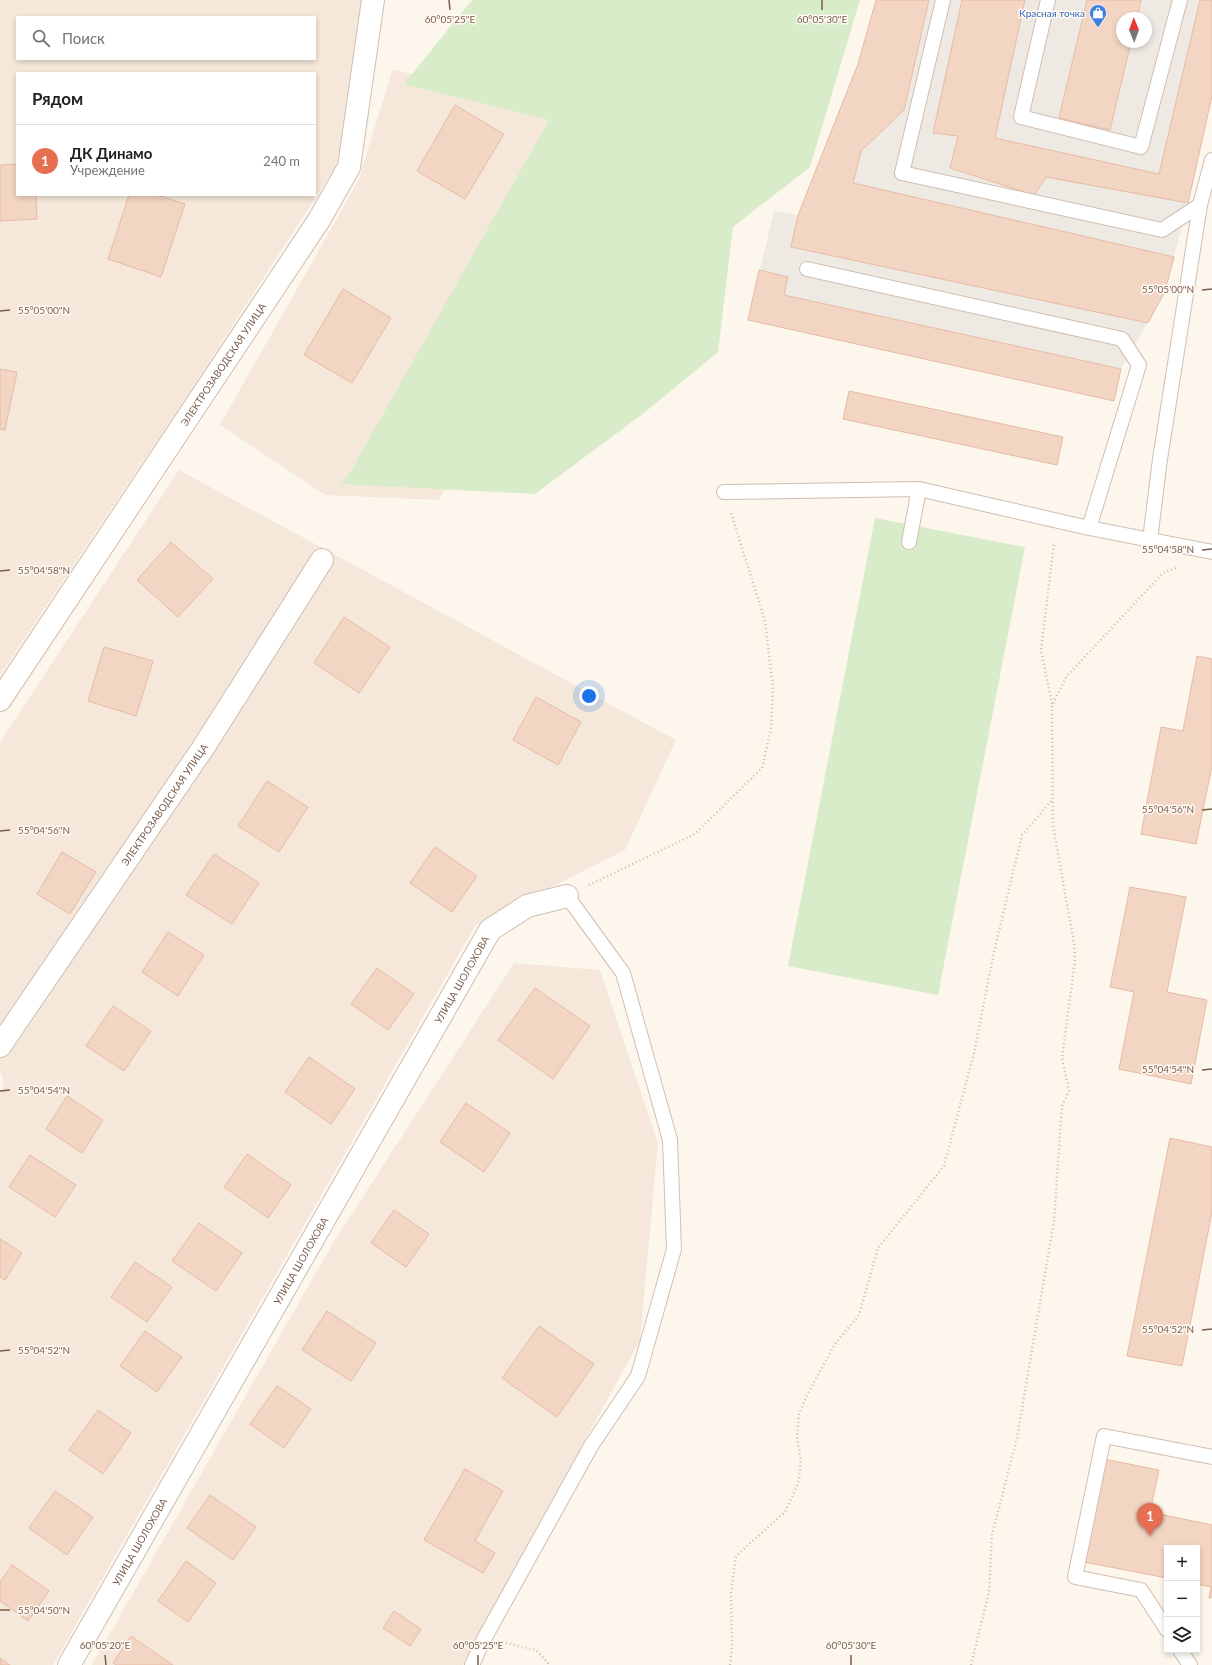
<!DOCTYPE html>
<html lang="ru">
<meta charset="utf-8">
<style>
body{margin:0;font-family:Lato,sans-serif;background:#f2f2f2;color:#202124}
.controls{position:absolute;right:12px;bottom:12px;display:grid;overflow:hidden;border-radius:0px;box-shadow:0 2px 6px #0003}
.controls button{width:36px;height:36px;display:grid;place-items:center;padding:0;border:0;border-bottom:1px solid #e0e0e0;background:#fff;color:#202124;font:20px sans-serif}
.compass{position:absolute;left:1116px;top:12px;width:36px;height:36px;border-radius:50%;background:#fff;box-shadow:0 2px 6px #0003;rotate:359deg}
.you{position:absolute;left:589px;top:696px;width:14px;height:14px;margin:-10px;border:3px solid #fff;border-radius:50%;background:#1a73e8;box-shadow:0 0 0 6px #1a73e833}
.badge{display:grid;place-items:center;width:26px;height:26px;border-radius:50%;background:#e76f51;color:#fff;font-size:13px;font-weight:700}
.pin{position:absolute;translate:-50% -33px;filter:drop-shadow(0 1px 2px #0008)}
.pin::after{content:'';position:absolute;top:21px;width:14px;height:12px;background:inherit;clip-path:polygon(0 0,100% 0,50% 100%)}
.list{margin:0;padding:0;list-style:none}
h2{display:flex;justify-content:space-between;align-items:center;height:52px;margin:0;padding:0 16px;font-size:17px}
h2 small{font-size:13px;font-weight:400;color:#757577}
.list li{display:grid;grid-template-columns:26px 1fr auto;gap:12px;align-items:center;box-sizing:border-box;height:72px;padding:0 16px;border-top:1px solid #e0e0e0}
.list b{display:block;font-size:15px;white-space:nowrap}
.list p{margin:0;font-size:13px;white-space:nowrap;color:#757577}
.list em{font-size:13px;font-style:normal;color:#757577}
.icon{flex:none;width:22px;height:22px;fill:none;stroke:currentColor;stroke-width:2;stroke-linecap:round;stroke-linejoin:round}
.map{position:relative;flex:none;width:1212px;height:1665px;overflow:hidden}
.search{position:absolute;background:#fff;box-shadow:0 2px 6px #0003;left:16px;top:16px;width:300px;height:44px;display:flex;align-items:center;gap:10px;box-sizing:border-box;padding:0 14px;border-radius:0px;color:#757577;font-size:15px}
.panel{position:absolute;background:#fff;box-shadow:0 2px 6px #0003;left:16px;top:72px;width:300px;height:124px;border-radius:0px}
.map>svg:first-child{display:block}
</style>
<div class="map">
<svg width="1212" height="1665" viewBox="0 0 1212 1665">
<rect width="100%" height="100%" fill="#fdf6ec"/>
<!-- residential -->
<path fill="#f5e8da" fill-rule="evenodd" d="M0 0H362L340 160 189 393 0 675ZM17 17H315V59H17ZM17 73H315V195H17Z
M393 69 647 142 439 500 325 495 220 425 358 181Z
M179 470 676 740 625 850 475 926 53 1665H0V1093L4 1084 0 1068V742Z
M514 963 600 970 658 1143 640 1340 481 1630 463 1665H92L333 1243Z"/>
<!-- industrial -->
<path fill="#efe9e4" fill-rule="evenodd" d="M876 0H1212V96L1188 203 1165 291 1121 369 1114 401 748 320 774 211 798 215 858 64ZM1122 18H1146V42H1122Z"/>
<!-- green -->
<path fill="#d8ecc9" d="M472 0H860L810 167 733 227 718 352 644 413 535 494 341 484 352 469 549 120 404 84Z
M875 518 1025 547 938 995 788 966Z"/>
<!-- building -->
<path fill="#f3d5c3" stroke="#e6bba3" d="M876 0H929L904 110 861 151 853 183 1174 257 1165 291 1148 323 791 247 798 215 858 64Z
M962 0H1025L995 138 1159 174 1200 0H1212V96L1188 203 1046 177 1034 195 950 168 958 136 933 133Z
M1087 0H1141L1137 18H1122V42H1131L1110 130 1059 118Z
M455 105 504 134 465 199 417 171Z
M17 164V195H36L37 219 0 221V165Z
M129 195H157L185 204 161 277 108 259Z
M759 270 788 277 784 295 1121 369 1114 401 748 320Z
M343 289 391 318 352 383 304 355Z
M0 369 17 372 5 430 0 429Z
M849 391 1063 437 1057 465 843 419Z
M171 542 213 579 178 617 137 580Z
M344 617 390 647 359 693 314 663Z
M104 647 153 661 136 716 88 701Z
M1197 656 1212 659V766L1196 844 1141 834 1161 727 1183 731Z
M536 697 581 722 558 765 513 740Z
M267 781 308 807 279 852 238 826Z
M435 847 477 876 452 912 410 883Z
M62 852 96 872 70 914 37 894Z
M214 854 259 883 232 924 186 895Z
M1130 887 1186 897 1167 992 1207 1000 1191 1084 1119 1069 1134 992 1110 987Z
M168 932 204 955 178 996 142 972Z
M377 968 414 994 388 1030 351 1004Z
M535 988 590 1026 553 1079 498 1040Z
M113 1006 151 1031 124 1071 86 1046Z
M309 1057 355 1089 331 1124 285 1092Z
M67 1096 103 1120 82 1153 46 1129Z
M466 1103 510 1133 484 1172 440 1142Z
M1170 1138 1212 1147V1212L1182 1366 1127 1356Z
M247 1154 291 1185 268 1218 224 1187Z
M30 1155 76 1185 55 1217 9 1187Z
M394 1210 429 1234 406 1267 371 1243Z
M199 1223 242 1253 216 1291 172 1261Z
M0 1239 22 1253 5 1280 0 1277Z
M135 1262 172 1287 147 1322 111 1297Z
M327 1311 376 1343 351 1381 302 1350Z
M539 1326 594 1364 557 1417 502 1378Z
M145 1331 182 1357 157 1392 120 1366Z
M277 1386 311 1409 284 1448 250 1424Z
M98 1410 131 1433 103 1474 69 1450Z
M1104 1459 1159 1470 1150 1512 1212 1525V1598H1209L1211 1587 1197 1584V1548H1167V1578L1084 1562Z
M465 1469 503 1491 475 1541 495 1553 483 1573 424 1540Z
M55 1491 93 1517 67 1555 29 1528Z
M210 1495 256 1527 233 1560 187 1528Z
M186 1561 216 1583 188 1622 158 1601Z
M12 1565 49 1591 28 1621 0 1601V1582Z
M394 1611 421 1629 410 1646 383 1628Z
M131 1636 173 1665H116L113 1663Z
M0 1658 10 1665H0Z"/>
<g fill="none" stroke-linecap="round" stroke-linejoin="round">
<defs>
<path id="service" d="M943 0 902 173 1162 230 1200 205 1212 160
M1048 0 1021 117 1141 147 1180 0
M807 269 1122 339 1139 365 1089 528
M724 492 919 489 1089 528 1212 552
M1150 540 1160 459 1200 205
M909 542 919 489
M1167 1630 1141 1590 1075 1577 1104 1436 1212 1457
M1180 1650 1190 1665
M472 1665 484 1639 591 1446 638 1376 674 1249 670 1140 623 973 567 896"/>
<g id="minor">
<path id="s1" d="M0 700 319 220 349 167 373 0"/>
<path id="s2" d="M0 1046 205 745 322 560"/>
<path id="s3" d="M69 1665 490 930 527 906 567 896"/>
</g>
</defs>
<!-- service casing -->
<use href="#service" stroke="#d1beb0" stroke-width="16"/>
<!-- minor casing -->
<use href="#minor" stroke="#d1beb0" stroke-width="24"/>
<!-- path -->
<path stroke="#d9b8a5" stroke-width="2.5" stroke-dasharray="1 3" stroke-linecap="butt" d="M1052 704 1041 650 1054 543
M589 885 695 834 762 768 771 729 773 688 765 621 731 513
M506 1643 536 1650 550 1665
M730 1665 732 1646 731 1592 736 1556 785 1512 798 1484 801 1462 797 1437 799 1414 807 1395 835 1344 859 1315 878 1248 944 1166 974 1053 994 952 1022 835 1053 799
M971 1665 989 1592 992 1535 1017 1438 1054 1221 1062 1106 1069 1091 1062 1058 1075 960 1074 943 1053 826 1052 705 1067 676 1163 573 1176 568"/>
<!-- service -->
<use href="#service" stroke="#fff" stroke-width="14"/>
<!-- minor -->
<use href="#minor" stroke="#fff" stroke-width="22"/>
</g>
<!-- ticks -->
<path fill="none" stroke="#7a5c4d" stroke-width="1.5" d="M449 0 450 10M822 0V10M1202 290 1212 289M0 311 10 310M1202 550 1212 549M0 571 10 570M1202 810 1212 809M0 831 10 830M1202 1070 1212 1069M0 1091 10 1090M1202 1330 1212 1329M0 1351 10 1350M0 1610H10M105 1655 106 1665M478 1655V1665M851 1655V1665"/>
<!-- icons -->
<defs>
<symbol id="shop-pin" viewBox="-11 -11 22 30"><path d="M0 17L-7.5 6A9.5 9.5 0 1 1 7.5 6Z" fill="#3f7fe0" stroke="#fffaf3"/><path d="M-5-2.5h2.3a2.7 3.5 0 0 1 5.4 0H5L5.5 6h-11ZM-1.5-2.5h3a1.5 2.3 0 0 0-3 0Z" fill="#fff"/></symbol>
</defs>
<g fill-rule="evenodd">
<use href="#shop-pin" x="1088" y="3" width="20" height="27"/>
</g>
<g text-anchor="middle" dominant-baseline="central" stroke-width="3" stroke-linejoin="round" paint-order="stroke">
<!-- shop labels -->
<g font-size="10" fill="#366cbe" stroke="#fffaf3" text-anchor="end">
<text x="1085" y="13">Красная точка</text>
</g>
<!-- street labels -->
<g font-size="10" fill="#7a5c4d" stroke="#fffaf3">
<text stroke="none"><textPath href="#s1" startOffset="403">ЭЛЕКТРОЗАВОДСКАЯ УЛИЦА</textPath></text>
<text stroke="none"><textPath href="#s2" startOffset="292">ЭЛЕКТРОЗАВОДСКАЯ УЛИЦА</textPath></text>
<text stroke="none"><textPath href="#s3" startOffset="790">УЛИЦА ШОЛОХОВА</textPath></text>
<text stroke="none"><textPath href="#s3" startOffset="466">УЛИЦА ШОЛОХОВА</textPath></text>
<text stroke="none"><textPath href="#s3" startOffset="142">УЛИЦА ШОЛОХОВА</textPath></text>
</g>
</g>
<g font-size="10" text-anchor="middle" fill="#7a5c4d" stroke="#fffaf3" stroke-width="3" stroke-linejoin="round" paint-order="stroke">
<text x="450" y="23">60°05'25"E</text>
<text x="822" y="23">60°05'30"E</text>
<text x="1168" y="293">55°05'00"N</text>
<text x="44" y="314">55°05'00"N</text>
<text x="1168" y="553">55°04'58"N</text>
<text x="44" y="574">55°04'58"N</text>
<text x="1168" y="813">55°04'56"N</text>
<text x="44" y="834">55°04'56"N</text>
<text x="1168" y="1073">55°04'54"N</text>
<text x="44" y="1094">55°04'54"N</text>
<text x="1168" y="1333">55°04'52"N</text>
<text x="44" y="1354">55°04'52"N</text>
<text x="44" y="1614">55°04'50"N</text>
<text x="105" y="1649">60°05'20"E</text>
<text x="478" y="1649">60°05'25"E</text>
<text x="851" y="1649">60°05'30"E</text>
</g>
</svg>
<div class="controls">
<button>+</button>
<button>−</button>
<button><svg class="icon" aria-label="layers" viewBox="0 0 24 24"><path d="M12 4l9 5-9 5-9-5zM3 14l9 5 9-5"/></svg></button>
</div>
<svg class="compass" viewBox="-18 -18 36 36"><path d="M0-13l5 13h-10z" fill="#e53935"/><path d="M0 13l5-13h-10z" fill="#757577"/></svg>
<div class="you"></div>
<div class="pin badge" style="left:1150px;top:1536px">1</div>
<div class="search"><svg class="icon" aria-label="search" viewBox="0 0 24 24"><circle cx="10" cy="10" r="6"/><path d="M15 15l6 6"/></svg>Поиск</div>
<section class="panel">
<h2>Рядом<small></small></h2>
<ul class="list">
<li><span class="badge">1</span><div><b>ДК Динамо</b><p>Учреждение</p></div><em>240 m</em></li>
</ul>
</section>
</div>
